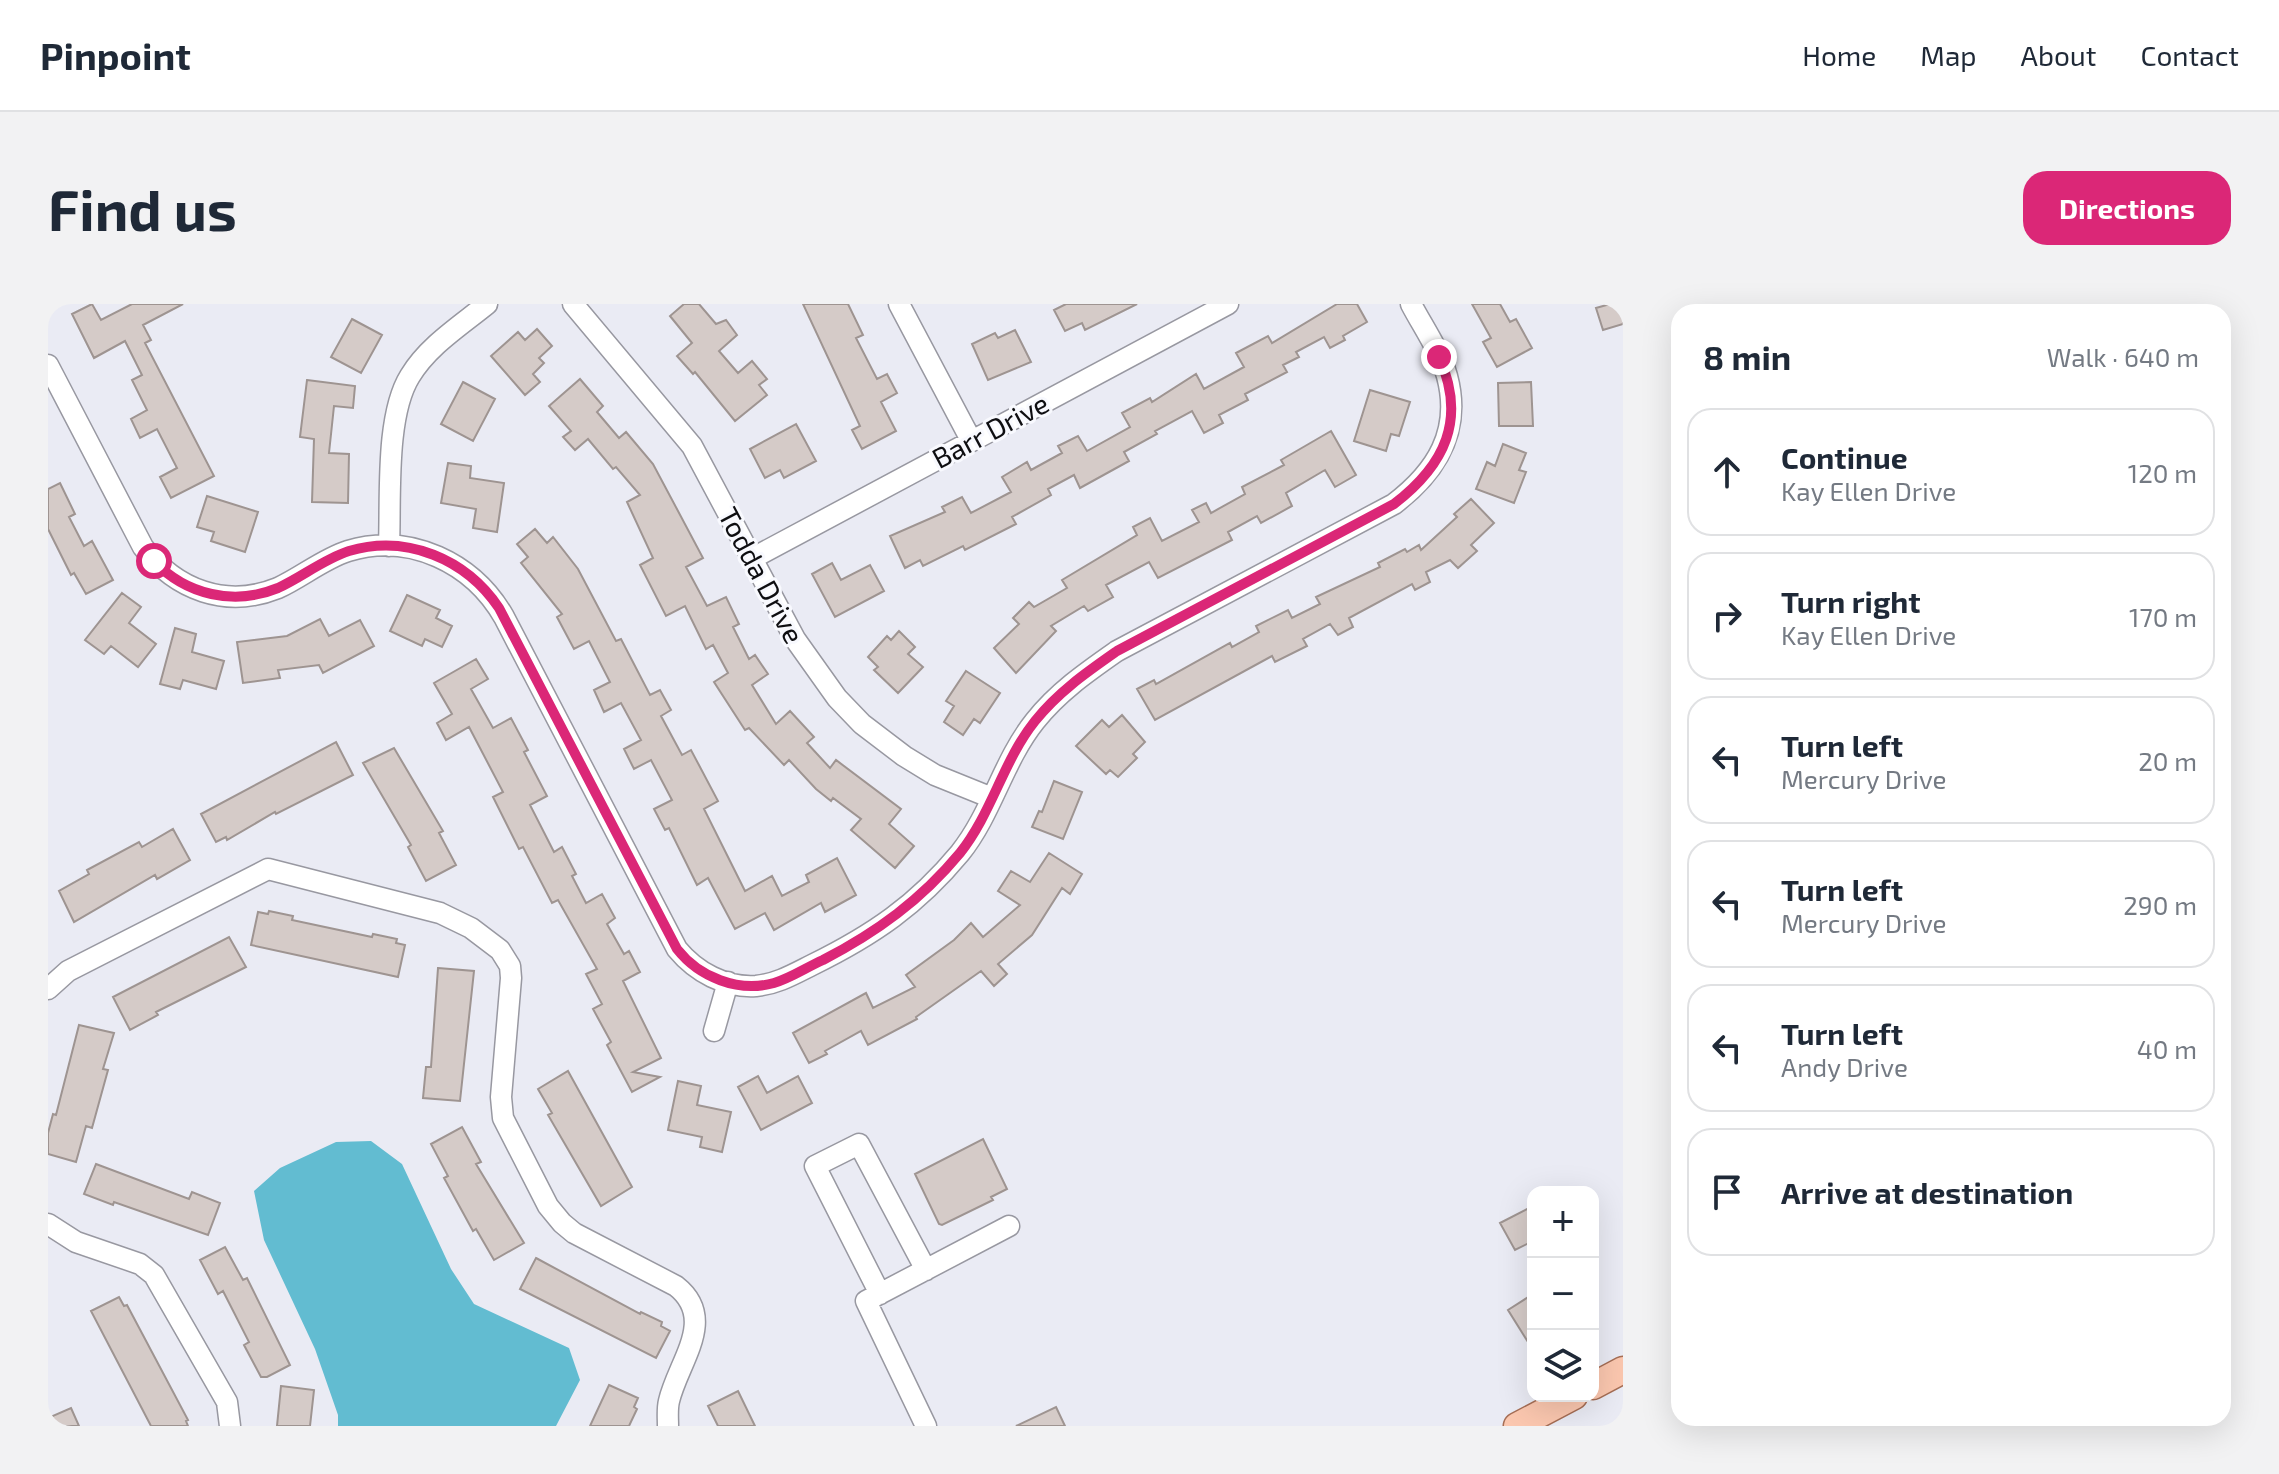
<!DOCTYPE html>
<meta charset="utf-8">
<style>
body{margin:0;font-family:"Exo 2",sans-serif;background:#f2f2f3;color:#1f2937}
.controls{position:absolute;right:24px;bottom:24px;display:grid;overflow:hidden;border-radius:16px;box-shadow:0 8px 32px #0002}
.controls button{width:72px;height:72px;display:grid;place-items:center;padding:0;border:0;border-bottom:2px solid #e0e1e3;background:#fff;color:#1f2937;font:40px sans-serif}
.stop{position:absolute;width:24px;height:24px;margin:-18px;border:6px solid #db2777;border-radius:50%;background:#fff}
.stop.end{background:#db2777;border-color:#fff;box-shadow:0 2px 8px #0008}
.list{margin:0;padding:0;list-style:none}
h2{display:flex;justify-content:space-between;align-items:center;height:104px;margin:0;padding:0 32px;font-size:34px}
h2 small{font-size:26px;font-weight:400;color:#747a83}
.list li{display:grid;grid-template-columns:52px 1fr auto;gap:24px;align-items:center;box-sizing:border-box;height:128px;margin:0 16px 16px;padding:0 16px;border:2px solid #e0e1e3;border-radius:24px}
.list b{display:block;font-size:30px;white-space:nowrap}
.list p{margin:0;font-size:26px;white-space:nowrap;color:#747a83}
.list em{font-size:26px;font-style:normal;color:#747a83}
.icon{flex:none;width:44px;height:44px;fill:none;stroke:currentColor;stroke-width:2;stroke-linecap:round;stroke-linejoin:round}
.map{position:relative;flex:none;width:1575px;height:1122px;overflow:hidden;border-radius:24px}
header{display:flex;align-items:center;gap:48px;box-sizing:border-box;height:112px;padding:0 40px;background:#fff;border-bottom:2px solid #e0e1e3}
header strong{font-size:38px}
nav{display:flex;gap:44px;margin-inline-start:auto;font-size:28px}
.intro{display:flex;align-items:center;justify-content:space-between;box-sizing:border-box;height:192px;padding:0 48px}
h1{margin:0;font-size:56px}
.button{padding:20px 36px;border-radius:24px;background:#db2777;color:#fff;font-size:28px;font-weight:700}
main{display:flex;gap:48px;padding:0 48px}
aside{flex:1;background:#fff;border-radius:24px;box-shadow:0 8px 32px #0002}
.map>svg:first-child{display:block}
</style>
<header>
<strong>Pinpoint</strong>
<nav><a>Home</a><a>Map</a><a>About</a><a>Contact</a></nav>
</header>
<div class="intro"><h1>Find us</h1><a class="button">Directions</a></div>
<main>
<div class="map">
<svg width="1575" height="1122" viewBox="0 0 1575 1122">
<rect width="100%" height="100%" fill="#eaebf4"/>
<!-- water -->
<path fill="#62bcd1" d="M323 837 354 860 403 965 426 1000 521 1044 532 1076 508 1122H290V1111L267 1045 216 936 206 887 232 864 288 838Z"/>
<!-- building -->
<path fill="#d5cbc8" stroke="#9e9491" stroke-width="2" d="M44 0 53 16 84 0H135L95 21 103 36 97 39 166 172 123 194 112 173 129 164 109 125 92 134 83 115 99 106 84 76 94 71 77 37 46 54 24 10Z
M636 0H651L668 20 678 16 689 31 671 47 690 69 704 57 719 75 711 81 719 91 687 117 647 68 645 70 629 52 644 39 622 12Z
M755 0H800L815 31 808 34 829 75 839 70 849 89 833 98 848 127 814 145 804 126 812 122Z
M1018 0H1089L1037 26 1034 19 1017 27 1006 6Z
M1289 0H1309L1319 18 1295 32 1297 36 1282 44 1276 33 1248 48 1251 53 1235 61 1239 68 1197 90 1200 96 1171 111 1175 119 1156 129 1144 107 1107 127 1109 130 1076 148 1081 157 1032 184 1026 171 1000 185 1003 191 964 213 968 220 917 246 915 242 875 262 872 256 857 264 842 232 897 208 894 203 914 193 923 209 963 188 954 173 979 158 983 166 1014 149 1010 142 1030 132 1039 147 1082 123 1074 109 1102 94 1104 98 1148 70 1156 85 1196 63 1188 49 1220 32 1224 39Z
M1424 0H1452L1462 18 1468 15 1484 44 1449 63 1435 38 1443 34Z
M1562 0H1575V20L1555 26 1548 4Z
M304 15 334 31 313 69 283 53Z
M489 25 504 42 491 54 496 59 485 70 492 78 477 91 443 52 470 28 477 36Z
M967 26 983 58 940 76 924 40 947 29 950 34Z
M532 75 555 102 549 108 571 134 578 128 605 160 655 254 638 263 659 302 678 293 691 320 685 323 701 355 707 351 720 370 704 381 728 420 742 407 766 433 759 439 782 464 788 456 853 505 841 520 866 542 847 564 803 526 813 515 785 494 783 497 768 485 741 456 736 461 701 424 697 426 666 378 680 369 665 341 658 345 637 302 618 312 592 261 605 254 579 198 592 191 568 163 565 165 540 135 527 146 515 133 523 127 501 102Z
M259 76 307 82 305 104 286 102 281 149 301 150 300 199 264 198 266 135 252 133Z
M415 78 447 95 425 137 393 120Z
M1483 78 1485 122H1451L1450 79Z
M1322 86 1362 98 1351 132 1343 130 1338 147 1306 137Z
M748 120 768 157 736 174 732 166 717 174 702 145Z
M1283 127 1308 171 1287 183 1277 166 1238 189 1244 202 1213 219 1209 212 1180 228 1184 236 1110 274 1101 258 1058 281 1065 293 1040 307 1036 302 1003 322 1008 327 968 369 946 344 971 320 965 314 981 298 986 303 1019 284 1014 276 1089 231 1085 223 1102 214 1114 237 1151 218 1144 206 1158 199 1163 209 1197 190 1194 183 1236 161 1233 156Z
M1455 140 1478 149 1471 166 1478 168 1466 199 1428 185 1439 158 1447 162Z
M400 159 423 162 422 174 456 179 449 228 425 224 428 205 393 199Z
M12 179 27 210 21 213 36 242 44 237 65 276 38 290 26 269 23 271 0 225V185Z
M159 192 210 208 197 248 163 237 166 228 149 223Z
M1423 195 1446 219 1423 241 1429 247 1410 264 1402 256 1378 268 1382 278 1367 286 1364 280 1301 314 1305 323 1290 331 1282 320 1255 335 1259 342 1227 358 1224 352 1107 416 1089 385 1106 376 1108 380 1182 339 1184 343 1211 328 1208 322 1240 306 1244 314 1272 300 1268 293 1332 263 1330 259 1357 245 1359 248 1371 241 1373 246 1409 213 1406 210Z
M487 225 499 239 505 233 530 265 568 337 573 335 602 391 612 386 623 406 613 412 634 451 643 446 670 497 656 505 697 587 724 572 734 592 761 578 758 571 789 554 808 591 777 608 773 599 726 626 717 609 687 625 660 574 649 581 621 524 617 526 606 505 624 496 603 456 586 465 576 445 593 436 573 399 556 408 546 386 562 378 541 337 526 345 509 313 514 310 473 259 480 253 469 240Z
M784 259 793 276 822 261 836 287 787 313 764 270Z
M74 289 93 303 81 319 108 340 90 363 63 342 56 350 37 336Z
M359 291 392 306 388 314 404 322 394 343 377 335 374 342 342 327Z
M272 315 281 332 312 316 326 342 275 369 271 361 230 366 232 374 195 379 189 338 239 332Z
M127 324 148 330 144 348 176 357 168 385 135 376 132 385 112 380Z
M851 327 867 343 860 350 875 363 850 389 826 366 830 363 820 353 839 332 843 336Z
M428 355 440 375 423 385 445 424 463 414 480 446 476 448 499 492 482 501 506 548 514 543 528 570 524 572 538 599 554 590 567 614 559 620 576 650 581 647 592 668 575 677 613 754 585 768 612 773 584 788 559 741 563 738 545 705 554 700 538 670 549 665 510 596 504 599 475 543 471 545 445 493 455 488 421 423 398 436 389 419 404 410 386 379Z
M918 367 952 389 932 419 926 415 915 431 896 418 906 402 898 397Z
M1074 411 1097 438 1085 450 1089 454 1070 473 1062 466 1058 470 1028 442 1054 416 1061 423Z
M288 438 305 471 228 510 227 508 179 536 178 533 168 538 153 510Z
M346 444 395 527 391 529 408 561 378 577 360 543 363 541 315 459Z
M1006 477 1034 488 1015 535 984 523 991 507 994 508Z
M125 525 142 556 109 575 107 571 26 618 11 587 41 570 39 566 91 538 94 543Z
M1001 549 1034 570 1022 590 1014 584 984 631 950 660 959 670 946 682 933 667 868 713 869 715 820 741 813 727 777 747 779 750 761 759 745 729 818 689 825 704 867 683 858 671 906 636 923 619 935 633 972 601 950 587 963 567 982 578Z
M221 607 245 612 244 616 324 633 325 630 349 635 348 639 357 641 350 673 203 641 210 608 220 610Z
M181 633 198 663 108 708 110 711 82 726 65 693Z
M390 664 426 667 412 797 375 794 378 763H383Z
M31 721 66 729 55 765 60 766 44 824 38 822 28 858 0 850V829L5 810 8 811Z
M520 767 584 883 553 902 500 811 504 809 490 785Z
M710 772 719 789 750 772 764 799 713 826 690 783Z
M630 777 653 782 649 801 683 808 674 848 652 843 654 833 620 826Z
M414 823 433 858 428 860 476 939 446 956 428 925 425 927 396 874 400 872 383 840Z
M935 835 959 885 943 893 945 896 894 921 891 920 867 870Z
M48 860 141 895 144 888 172 899 160 931 66 898 65 901 36 890Z
M1485 902V937L1467 946 1452 919Z
M177 943 195 976 199 974 242 1061 219 1073H213L196 1041 201 1038 175 987 170 990 152 956Z
M488 954 592 1010 593 1008 614 1018 613 1022 622 1027 608 1054 472 985Z
M1485 990V1046L1460 1006Z
M71 993 76 1002 79 1001 140 1116 138 1117 140 1122H103L43 1007Z
M561 1081 590 1094 586 1103 589 1105 581 1122H542Z
M233 1082 266 1086 262 1122H229Z
M690 1087 707 1122H670L660 1102Z
M1008 1103 1017 1122H968Z
M23 1104 31 1122H0V1114Z"/>
<g fill="none" stroke-linecap="round" stroke-linejoin="round">
<defs>
<path id="minor" d="M525 0 644 142 747 335 789 394 814 420 856 452 887 471 944 494
M851 0 923 136
M0 61 95 243C128 286 178 305 230 284 254 273 275 255 300 247 362 228 425 259 456 313L629 645C648 668 677 684 708 682 729 680 746 670 764 661 825 631 869 601 912 549 944 509 955 457 987 417 1010 388 1039 368 1069 347L1346 200C1388 168 1414 128 1399 72 1392 47 1375 23 1363 0
M341 242C343 195 337 112 362 72 380 42 412 22 439 0
M705 254 1180 0
M0 685 20 667 220 565 392 609 423 624 452 646 462 662 463 674 453 793 455 814 500 902 514 919 526 929 628 982C670 1015 630 1058 621 1097 619 1105 620 1114 620 1122
M666 727 680 678
M0 920 28 938 92 960 106 971 179 1098 182 1122
M832 990 767 862 811 840 878 966
M878 1122 818 997 961 922"/>
<path id="major" d="M1545 1082 1575 1066
M1469 1122 1526 1092"/>
</defs>
<!-- minor casing -->
<use href="#minor" stroke="#9898a1" stroke-width="23"/>
<!-- major casing -->
<use href="#major" stroke="#a66e55" stroke-width="29"/>
<!-- minor -->
<use href="#minor" stroke="#fff" stroke-width="20"/>
<!-- major -->
<use href="#major" stroke="#fbc7af" stroke-width="26"/>
</g>
<g fill="none" stroke-linecap="round" stroke-linejoin="round">
<!-- route -->
<path stroke="#db2777" stroke-width="10" d="M106 257C138 291 186 302 230 284 254 273 276 255 301 247 359 230 418 255 451 304L629 645C651 673 690 689 726 679 743 674 759 663 775 656 829 628 873 596 912 549 944 509 955 457 987 417 1010 388 1039 368 1069 347L1346 200C1397 161 1419 115 1391 53"/>
</g>
<g text-anchor="middle" dominant-baseline="central" stroke-width="6" stroke-linejoin="round" paint-order="stroke">
<!-- street labels -->
<g font-size="28" fill="#0e0e11" stroke="#f8f9fe">
<text transform="translate(942 126) rotate(-28)">Barr Drive</text>
<text transform="translate(714 271) rotate(62)">Todda Drive</text>
</g>
</g>
</svg>
<div class="controls">
<button>+</button>
<button>−</button>
<button><svg class="icon" aria-label="layers" viewBox="0 0 24 24"><path d="M12 4l9 5-9 5-9-5zM3 14l9 5 9-5"/></svg></button>
</div>
<div class="stop" style="left:106px;top:257px"></div>
<div class="stop end" style="left:1391px;top:53px"></div>
</div>
<aside>
<h2>8 min<small>Walk · 640 m</small></h2>
<ul class="list">
<li><svg class="icon" aria-label="ahead" viewBox="0 0 24 24"><path d="M12 20V5M6 11l6-6 6 6"/></svg><div><b>Continue</b><p>Kay Ellen Drive</p></div><em>120 m</em></li>
<li><svg class="icon" aria-label="right" viewBox="0 0 24 24"><path d="M7 20v-9h11M14 6l5 5-5 5"/></svg><div><b>Turn right</b><p>Kay Ellen Drive</p></div><em>170 m</em></li>
<li><svg class="icon" aria-label="left" viewBox="0 0 24 24"><path d="M17 20v-9H6M10 6l-5 5 5 5"/></svg><div><b>Turn left</b><p>Mercury Drive</p></div><em>20 m</em></li>
<li><svg class="icon" aria-label="left" viewBox="0 0 24 24"><path d="M17 20v-9H6M10 6l-5 5 5 5"/></svg><div><b>Turn left</b><p>Mercury Drive</p></div><em>290 m</em></li>
<li><svg class="icon" aria-label="left" viewBox="0 0 24 24"><path d="M17 20v-9H6M10 6l-5 5 5 5"/></svg><div><b>Turn left</b><p>Andy Drive</p></div><em>40 m</em></li>
<li><svg class="icon" aria-label="arrive" viewBox="0 0 24 24"><path d="M6 21V4h12l-3 4 3 4H6"/></svg><div><b>Arrive at destination</b></div></li>
</ul>
</aside>
</main>
